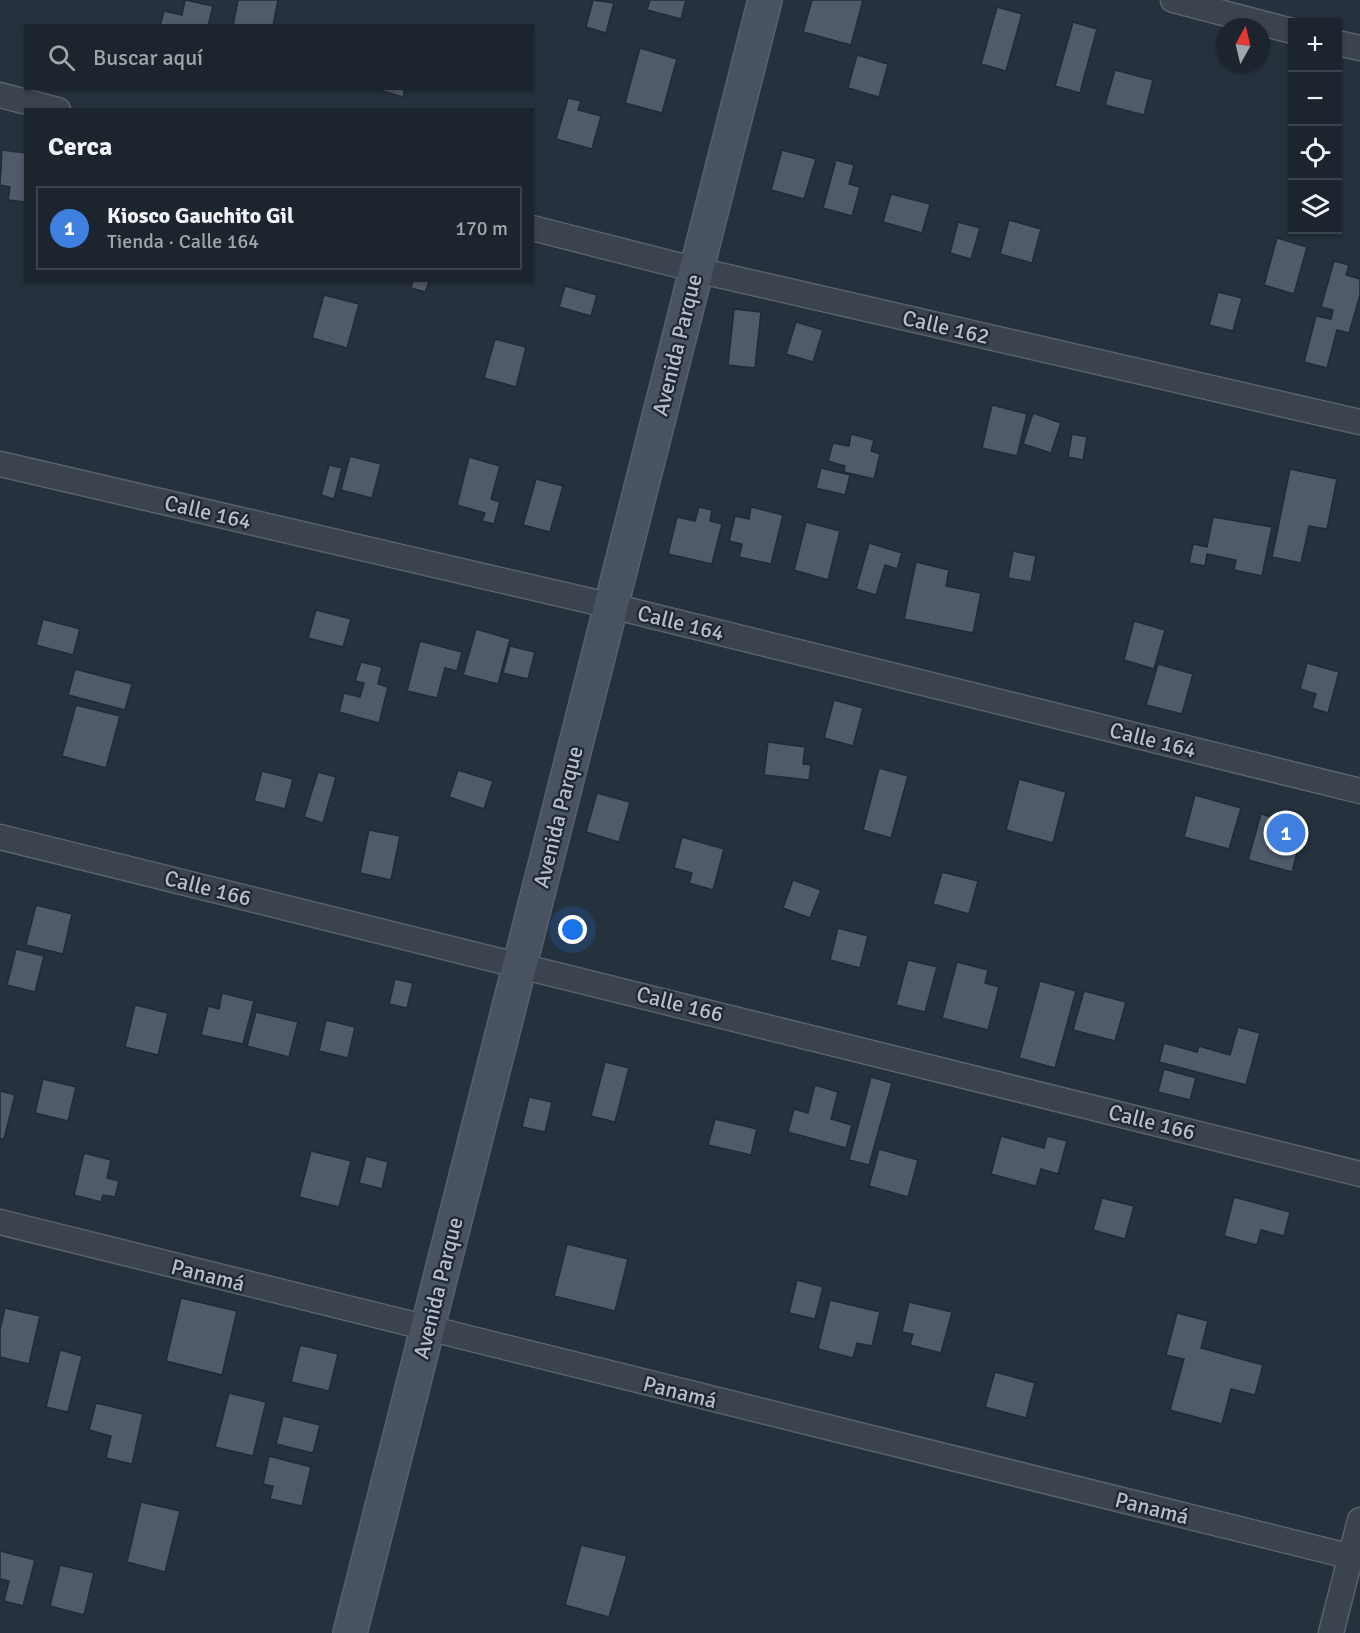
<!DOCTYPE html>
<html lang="es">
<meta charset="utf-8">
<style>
body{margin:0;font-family:Signika,sans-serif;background:#252d36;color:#f1f3f6}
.controls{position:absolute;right:18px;top:18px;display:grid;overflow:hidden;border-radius:0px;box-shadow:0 2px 4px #0004}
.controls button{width:54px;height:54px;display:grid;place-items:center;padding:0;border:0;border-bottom:2px solid #3a424a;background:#1c252e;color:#f1f3f6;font:30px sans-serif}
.compass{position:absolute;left:1216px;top:18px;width:54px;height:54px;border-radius:50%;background:#1c252e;box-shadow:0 2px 4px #0004;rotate:8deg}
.you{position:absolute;left:573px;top:930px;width:21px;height:21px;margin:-15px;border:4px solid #fff;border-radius:50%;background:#1a73e8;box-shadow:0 0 0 9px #1a73e833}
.badge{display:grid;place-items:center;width:39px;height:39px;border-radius:50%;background:#b45309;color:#fff;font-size:20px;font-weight:700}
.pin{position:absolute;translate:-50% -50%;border:3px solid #fff;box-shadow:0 2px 6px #0006}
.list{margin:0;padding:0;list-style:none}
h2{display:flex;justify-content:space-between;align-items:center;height:78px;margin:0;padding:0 24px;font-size:26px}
h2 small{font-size:20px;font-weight:400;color:#a0a5aa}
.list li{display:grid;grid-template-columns:39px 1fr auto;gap:18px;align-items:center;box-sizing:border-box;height:84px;margin:0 12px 12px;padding:0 12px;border:2px solid #3a424a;border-radius:0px}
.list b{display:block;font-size:22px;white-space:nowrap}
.list p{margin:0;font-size:20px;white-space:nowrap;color:#a0a5aa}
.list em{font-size:20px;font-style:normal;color:#a0a5aa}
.icon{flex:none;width:33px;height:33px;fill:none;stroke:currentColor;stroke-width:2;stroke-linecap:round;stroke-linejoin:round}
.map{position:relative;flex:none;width:1360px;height:1633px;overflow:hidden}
.search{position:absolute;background:#1c252e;box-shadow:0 2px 4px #0004;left:24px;top:24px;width:510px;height:66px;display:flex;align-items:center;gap:15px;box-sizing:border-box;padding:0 21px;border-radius:0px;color:#a0a5aa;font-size:22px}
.panel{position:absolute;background:#1c252e;box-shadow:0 2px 4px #0004;left:24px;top:108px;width:510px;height:174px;border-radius:0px}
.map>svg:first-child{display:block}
</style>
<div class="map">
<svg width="1360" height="1633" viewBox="0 0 1360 1633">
<rect width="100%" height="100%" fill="#26313e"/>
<!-- building -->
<path fill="#505a69" stroke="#212a35" stroke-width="1.5" d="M185 0 213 6 208 26H160L164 11 182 15Z
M238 0H278L273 26H233Z
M593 0 614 3 606 33 586 27Z
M650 0H686L681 19 647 10Z
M812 0H863L851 45 803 32Z
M997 7 1022 14 1006 71 981 64Z
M1073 22 1097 29 1080 93 1055 86Z
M640 48 677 59 662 113 625 103Z
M857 55 888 64 879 97 848 88Z
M1115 70 1153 80 1144 115 1105 105Z
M372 88H405L403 97Z
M568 98 581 101 578 110 601 116 592 149 556 139Z
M2 150 26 153V202L8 200 10 187 0 185Z
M782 150 816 159 804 199 771 190Z
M836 160 854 165 849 184 860 187 852 216 823 208Z
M891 194 930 204 922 233 883 222Z
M1009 220 1041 229 1032 263 1000 254Z
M958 222 980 228 971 259 950 253Z
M1277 238 1307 247 1294 294 1264 285Z
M1334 261 1349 265 1346 275 1360 279V295L1349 333 1337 330 1327 368 1304 362 1316 316 1331 319 1333 310 1321 307Z
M413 280H430L425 292 411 288Z
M565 286 597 295 591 316 559 307Z
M1218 292 1242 298 1233 331 1209 325Z
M324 295 359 304 347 348 312 338Z
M734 309 761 312 755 368 728 365Z
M796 322 823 330 813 362 786 354Z
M495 339 526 347 516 387 484 378Z
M992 405 1027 414 1017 456 982 448Z
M1033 413 1061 423 1051 453 1023 444Z
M851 434 874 440 871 451 880 454 874 479 844 472 845 466 828 461 833 443 849 446Z
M1072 434 1087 437 1083 460 1068 457Z
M350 456 381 464 372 498 341 490Z
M469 457 500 466 491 499 500 502 494 524 482 521 485 513 457 505Z
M329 465 342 468 334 499 321 495Z
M821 468 850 475 845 495 816 488Z
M1290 469 1337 479 1327 529 1309 526 1301 563 1272 557Z
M536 479 563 486 550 532 523 525Z
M699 507 712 510 710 521 722 524 712 564 668 554 677 517 695 521Z
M751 507 783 515 771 564 739 557 742 544 729 541 735 516 749 519Z
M1213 517 1272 527 1262 576 1234 570 1236 560 1207 554 1205 566 1189 563 1193 544 1207 547Z
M806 522 840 531 828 580 794 570Z
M869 543 902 553 897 569 885 565 876 595 856 589Z
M1013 551 1036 556 1031 582 1008 578Z
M916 562 949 570 946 586 981 593 973 633 904 619Z
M316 610 351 619 343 647 308 638Z
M43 619 80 629 73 655 36 645Z
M1134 621 1165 630 1154 669 1124 660Z
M476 629 510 639 498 684 463 675Z
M420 641 462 652 457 671 445 668 437 698 407 691Z
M510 646 535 652 528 679 503 673Z
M361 662 382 667 378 684 388 687 379 723 339 712 344 693 360 697 364 683 355 681Z
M1307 663 1339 672 1328 713 1312 708 1316 694 1300 689Z
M1158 664 1193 674 1182 714 1146 705Z
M75 669 132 684 125 710 68 695Z
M834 700 863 708 853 746 824 738Z
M76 705 120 716 106 768 62 756Z
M768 742 805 747 803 764 811 765 809 780 764 775Z
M879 768 908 776 891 838 863 830Z
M458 770 493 781 484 809 449 797Z
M262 771 293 779 285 809 254 801Z
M318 772 336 777 323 823 304 817Z
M1019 779 1066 792 1053 843 1006 830Z
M597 793 630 802 619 842 586 832Z
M1195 795 1241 808 1229 849 1184 837Z
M1261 814 1304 826 1292 872 1248 860Z
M369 830 400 836 391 880 360 873Z
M682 837 724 849 713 890 689 883 692 873 674 868Z
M942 872 978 881 969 914 933 904Z
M793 880 821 890 810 918 783 908Z
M36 905 72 914 63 954 26 945Z
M838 928 868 936 860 968 830 960Z
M16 949 44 956 35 992 7 985Z
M908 960 937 967 925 1012 896 1005Z
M957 962 988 970 985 983 999 987 988 1030 942 1018Z
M395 979 413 983 407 1008 389 1004Z
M1040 981 1076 991 1055 1068 1019 1058Z
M1084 991 1126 1002 1115 1041 1073 1030Z
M222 993 254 1001 243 1044 201 1035 208 1006 219 1009Z
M135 1005 168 1013 158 1055 125 1047Z
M256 1012 298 1022 289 1057 247 1046Z
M326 1020 355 1027 348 1058 319 1051Z
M1238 1027 1260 1033 1246 1085 1159 1062 1164 1043 1197 1052 1199 1046 1230 1055Z
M605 1062 629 1068 615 1122 591 1116Z
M1164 1069 1196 1078 1190 1100 1158 1092Z
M871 1077 892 1083 869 1165 849 1160Z
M43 1079 76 1087 68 1121 35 1113Z
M815 1085 838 1092 831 1119 852 1125 846 1148 788 1132 794 1109 808 1113Z
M0 1091 15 1095 4 1139H0Z
M529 1097 552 1102 545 1132 522 1127Z
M715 1119 757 1129 751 1155 708 1145Z
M1001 1136 1044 1148 1047 1136 1067 1141 1058 1174 1041 1169 1036 1186 991 1174Z
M879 1149 918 1160 908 1197 869 1186Z
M311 1151 351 1161 339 1207 299 1197Z
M84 1153 111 1160 107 1178 119 1181 115 1197 103 1195 101 1202 74 1195Z
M366 1156 388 1162 382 1189 359 1183Z
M1234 1197 1290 1212 1284 1236 1261 1230 1257 1245 1224 1236Z
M1102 1198 1134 1206 1125 1239 1093 1230Z
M567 1244 628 1259 615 1311 554 1296Z
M797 1280 823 1287 815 1319 789 1313Z
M181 1298 237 1311 222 1375 166 1361Z
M830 1300 880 1312 872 1346 857 1343 853 1358 818 1349Z
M909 1302 952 1312 941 1353 910 1345 913 1334 902 1332Z
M5 1308 40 1316 29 1364 0 1357V1330Z
M1177 1313 1208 1321 1201 1348 1263 1365 1255 1395 1231 1389 1222 1424 1170 1410 1184 1359 1166 1355Z
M300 1345 338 1354 329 1391 291 1382Z
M60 1350 82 1356 68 1412 46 1407Z
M995 1372 1035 1383 1026 1418 985 1407Z
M229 1393 266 1402 253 1456 215 1447Z
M96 1403 143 1414 132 1464 106 1458 111 1436 89 1430Z
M283 1416 320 1425 313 1453 276 1444Z
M269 1456 311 1467 302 1506 270 1499 273 1486 263 1484Z
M141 1502 180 1511 165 1572 127 1562Z
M581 1545 627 1556 609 1617 565 1605Z
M0 1551 35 1560 23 1606 4 1601 9 1581 0 1579Z
M60 1565 94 1573 84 1615 50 1606Z"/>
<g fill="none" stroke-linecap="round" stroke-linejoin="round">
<defs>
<path id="street" d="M1173 0 1292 31
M1338 43 1360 48
M0 95 58 110
M532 228 697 270 1360 422
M0 464 612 606 1360 791
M0 837 1360 1174
M0 1222 1360 1559
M1331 1633 1360 1520"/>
<path id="secondary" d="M350 1633 765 0"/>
</defs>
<!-- street casing -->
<use href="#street" stroke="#58616c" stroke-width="27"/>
<!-- secondary casing -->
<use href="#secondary" stroke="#58616c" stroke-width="36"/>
<!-- street -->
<use href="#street" stroke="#3a434e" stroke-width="24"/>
<!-- secondary -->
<use href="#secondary" stroke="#485261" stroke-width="33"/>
</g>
<g text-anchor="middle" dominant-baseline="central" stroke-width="4.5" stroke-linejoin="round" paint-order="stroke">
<!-- street labels -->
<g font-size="22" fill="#b6bec9" stroke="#1f2833">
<text transform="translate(946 327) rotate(13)">Calle 162</text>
<text transform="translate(677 345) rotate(-76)">Avenida Parque</text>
<text transform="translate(208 512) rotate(13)">Calle 164</text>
<text transform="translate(681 623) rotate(14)">Calle 164</text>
<text transform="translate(1153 740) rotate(14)">Calle 164</text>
<text transform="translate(558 817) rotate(-76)">Avenida Parque</text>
<text transform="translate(208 888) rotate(14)">Calle 166</text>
<text transform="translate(680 1004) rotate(14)">Calle 166</text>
<text transform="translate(1152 1122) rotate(14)">Calle 166</text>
<text transform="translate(208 1275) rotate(14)">Panamá</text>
<text transform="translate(438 1288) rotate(-76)">Avenida Parque</text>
<text transform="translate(680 1392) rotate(14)">Panamá</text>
<text transform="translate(1152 1508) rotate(14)">Panamá</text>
</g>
</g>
</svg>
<div class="controls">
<button>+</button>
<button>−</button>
<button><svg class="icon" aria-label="locate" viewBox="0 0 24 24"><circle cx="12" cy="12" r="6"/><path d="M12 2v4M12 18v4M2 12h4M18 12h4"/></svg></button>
<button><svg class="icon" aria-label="layers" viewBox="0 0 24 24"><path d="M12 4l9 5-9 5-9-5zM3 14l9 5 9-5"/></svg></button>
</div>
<svg class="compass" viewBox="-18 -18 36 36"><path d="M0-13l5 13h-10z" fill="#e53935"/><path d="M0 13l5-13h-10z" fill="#a0a5aa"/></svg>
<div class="you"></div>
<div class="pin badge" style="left:1286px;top:833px;background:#3f7fe0">1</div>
<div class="search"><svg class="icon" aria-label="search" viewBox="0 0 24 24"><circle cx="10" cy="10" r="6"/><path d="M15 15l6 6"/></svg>Buscar aquí</div>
<section class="panel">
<h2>Cerca<small></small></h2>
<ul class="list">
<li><span class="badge" style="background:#3f7fe0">1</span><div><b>Kiosco Gauchito Gil</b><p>Tienda · Calle 164</p></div><em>170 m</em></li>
</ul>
</section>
</div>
